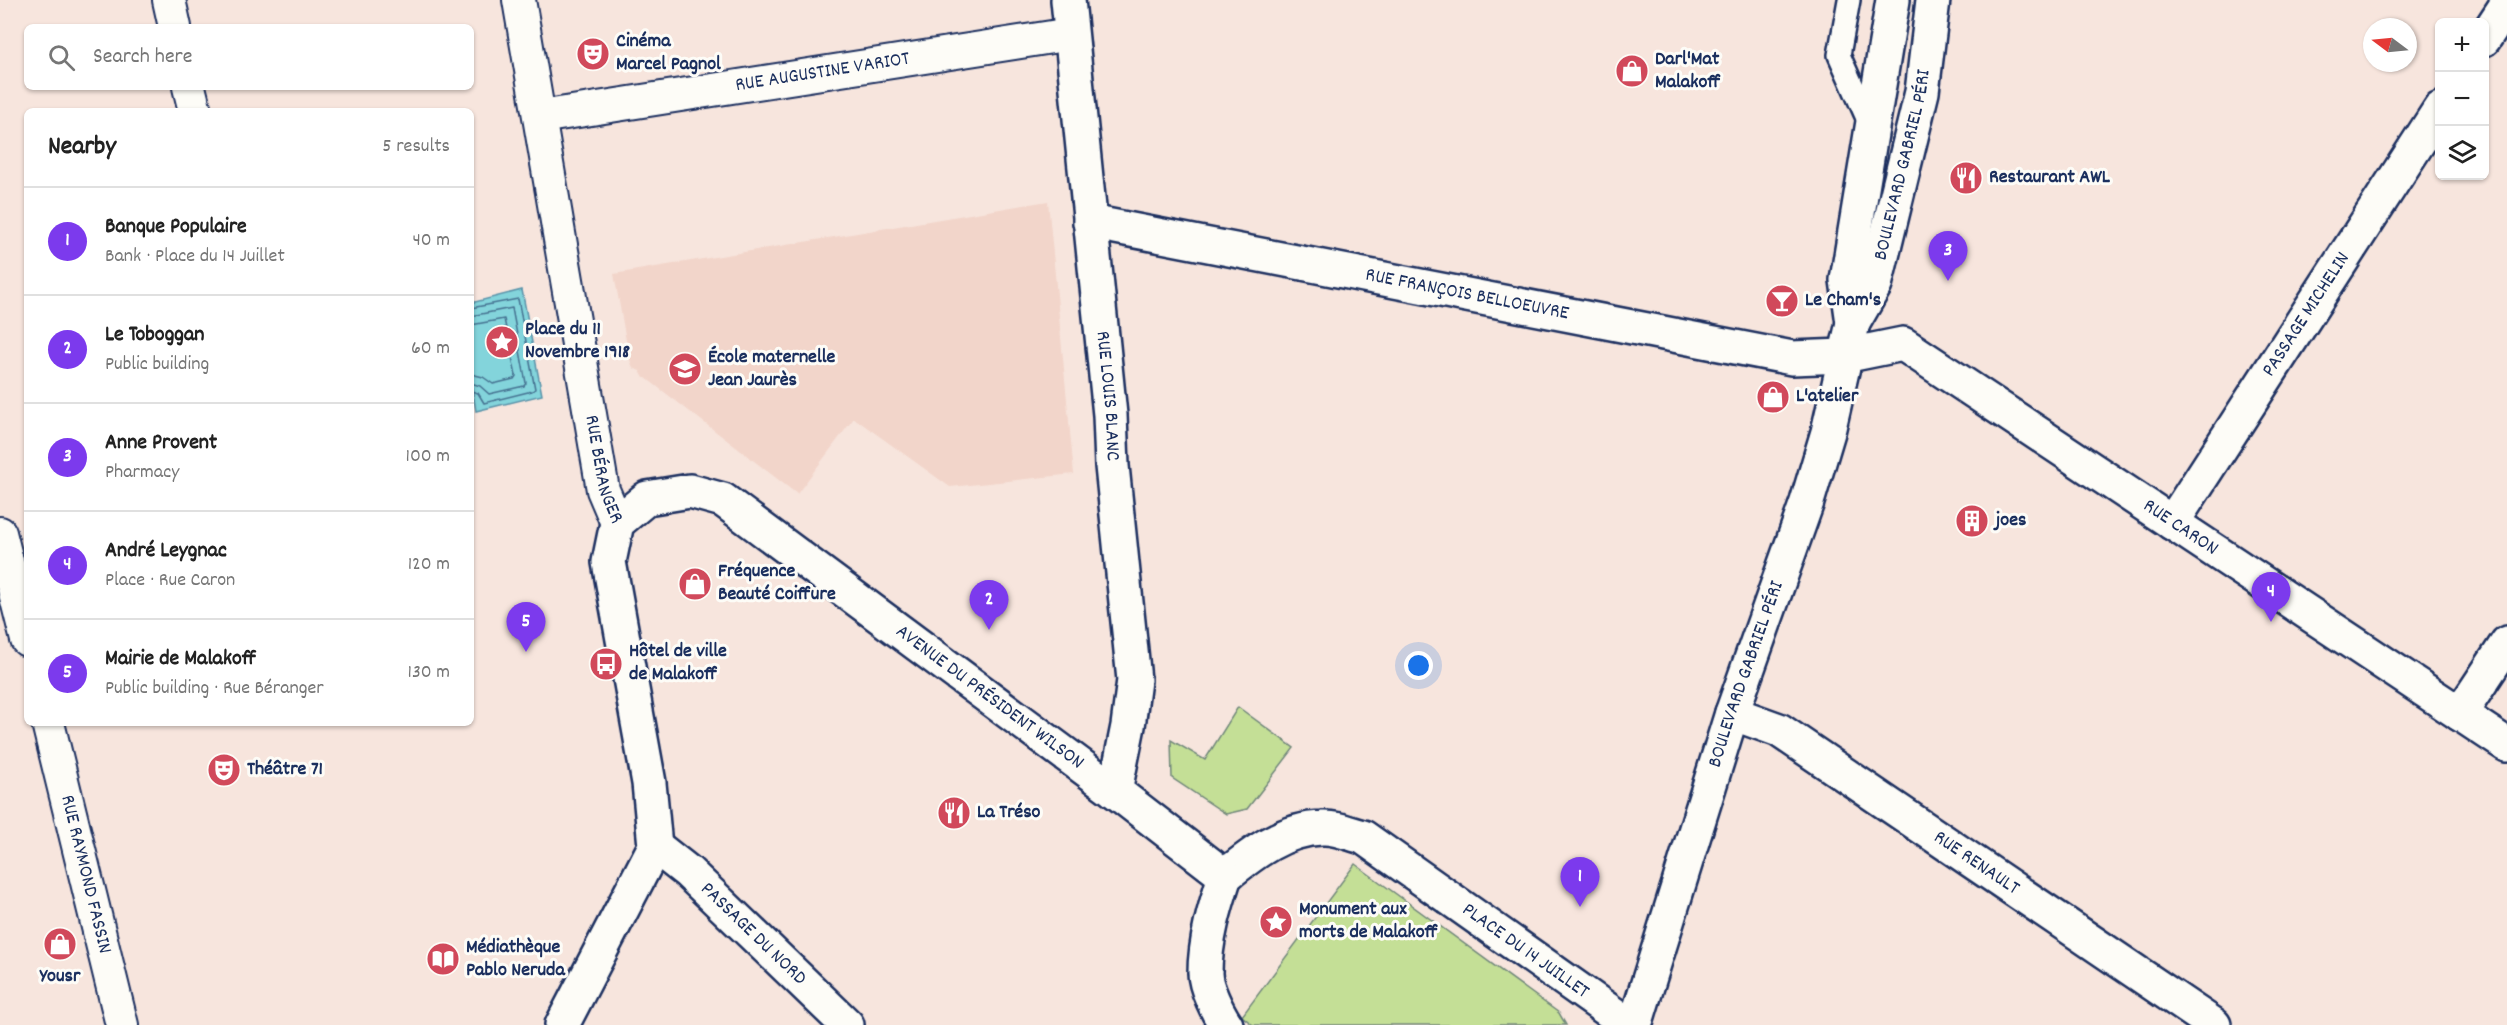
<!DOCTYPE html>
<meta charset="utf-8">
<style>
body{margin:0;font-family:Dekko,sans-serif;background:#f6f6f6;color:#222}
.controls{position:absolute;right:18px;top:18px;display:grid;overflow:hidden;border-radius:9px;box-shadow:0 2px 4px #0004}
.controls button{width:54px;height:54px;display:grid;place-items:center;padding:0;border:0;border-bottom:2px solid #e0e0e0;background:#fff;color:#222;font:30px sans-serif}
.compass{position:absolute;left:2363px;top:18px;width:54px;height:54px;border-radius:50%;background:#fff;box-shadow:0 2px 4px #0004;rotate:286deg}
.you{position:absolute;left:1419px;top:666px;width:21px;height:21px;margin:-15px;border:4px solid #fff;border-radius:50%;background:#1a73e8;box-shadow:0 0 0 9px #1a73e833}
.badge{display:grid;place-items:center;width:39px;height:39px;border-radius:50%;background:#7c3aed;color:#fff;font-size:20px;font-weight:700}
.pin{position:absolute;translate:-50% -50px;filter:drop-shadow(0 2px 3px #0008)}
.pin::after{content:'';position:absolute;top:32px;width:21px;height:18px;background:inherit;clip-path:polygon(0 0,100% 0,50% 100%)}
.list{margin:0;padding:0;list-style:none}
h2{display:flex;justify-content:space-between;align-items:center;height:78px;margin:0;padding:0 24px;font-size:26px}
h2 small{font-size:20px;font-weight:400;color:#767676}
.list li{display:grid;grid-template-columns:39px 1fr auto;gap:18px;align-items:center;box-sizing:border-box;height:108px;padding:0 24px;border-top:2px solid #e0e0e0}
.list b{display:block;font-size:22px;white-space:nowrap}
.list p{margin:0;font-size:20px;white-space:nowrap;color:#767676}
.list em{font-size:20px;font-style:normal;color:#767676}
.icon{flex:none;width:33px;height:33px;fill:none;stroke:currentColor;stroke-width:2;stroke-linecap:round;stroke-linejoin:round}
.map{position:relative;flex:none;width:2507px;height:1025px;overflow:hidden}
.search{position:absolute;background:#fff;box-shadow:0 2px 4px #0004;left:24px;top:24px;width:450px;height:66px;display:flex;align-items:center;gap:15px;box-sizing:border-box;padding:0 21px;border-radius:9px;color:#767676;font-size:22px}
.panel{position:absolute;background:#fff;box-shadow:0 2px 4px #0004;left:24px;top:108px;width:450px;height:618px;border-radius:9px}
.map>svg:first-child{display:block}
</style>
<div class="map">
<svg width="2507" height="1025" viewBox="0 0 2507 1025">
<rect width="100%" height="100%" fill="#f7e5dd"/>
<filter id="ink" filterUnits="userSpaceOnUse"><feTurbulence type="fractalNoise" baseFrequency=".0167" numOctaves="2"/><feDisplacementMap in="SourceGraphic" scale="12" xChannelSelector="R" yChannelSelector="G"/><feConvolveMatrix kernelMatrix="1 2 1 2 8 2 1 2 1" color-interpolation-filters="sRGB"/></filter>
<g filter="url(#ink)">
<!-- built -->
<path fill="#f2d5ca" d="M1048 201 1074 474 950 487 854 418 797 494 646 378H644L640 371 633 368 629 357 614 274Z"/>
<!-- green -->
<path fill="#c4df96" stroke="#70877a" stroke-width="1.5" d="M1238 707 1294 748 1247 809 1226 814 1172 778 1171 740 1205 760Z
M1355 864 1559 1013 1566 1025H1253L1242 1016Z"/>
<!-- water -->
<path fill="#83d4db" stroke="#5992a9" stroke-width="1.5" d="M522 290 542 395 476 411 471 381V303Z"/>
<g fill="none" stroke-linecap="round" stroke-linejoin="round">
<!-- shore -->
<path stroke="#457190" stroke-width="1.5" d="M471 308 518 299 535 389 532 391 484 403 478 393 471 391
M471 316 512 308 526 383 524 386 489 394 480 386 471 383
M471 325 504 319 516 376 514 379 493 384 483 377 471 374"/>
<defs>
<path id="service" d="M1849 0 1839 55 1871 127"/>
<g id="pedestrian">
<path d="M169 0 175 27"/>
<path id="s1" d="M519 0 603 490 617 523"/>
<path d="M189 87 195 111"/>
<path id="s2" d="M540 117 1071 34"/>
<path d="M0 533 27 640"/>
<path id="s3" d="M48 723 122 1025"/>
</g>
<g id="minor">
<path id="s4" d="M1068 0 1110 415 1112 466 1134 680 1128 726 1115 791"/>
<path d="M2484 39 2507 4"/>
<path id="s5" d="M1090 222 1792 358 1844 356 1903 344 2507 745"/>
<path id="s6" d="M2172 523 2440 109"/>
<path id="s7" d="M1732 713 1779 730 2214 1025"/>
<path d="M2460 714 2507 643"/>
<path id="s8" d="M655 846 688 872 847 1025"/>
<path id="s9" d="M1225 876C1253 853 1284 829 1322 828 1335 827 1351 834 1363 837L1629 1025"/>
<path d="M1225 876C1215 907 1205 940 1205 973 1205 987 1218 1013 1226 1025"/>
<path id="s10" d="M562 1025 655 846 649 783 609 562 617 523 647 498 690 491 723 500 1115 791 1225 876"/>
</g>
<g id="secondary">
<path d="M1853 323 1847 280 1893 0"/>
<path id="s11" d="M1635 1025 1732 713 1807 502 1828 432 1853 323 1875 285 1922 92 1933 0"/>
</g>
</defs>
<!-- service casing -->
<use href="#service" stroke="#1b2f5e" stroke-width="26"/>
<!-- pedestrian casing -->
<use href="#pedestrian" stroke="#1b2f5e" stroke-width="36"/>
<!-- minor casing -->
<use href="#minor" stroke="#1b2f5e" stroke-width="38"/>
<!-- secondary casing -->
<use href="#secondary" stroke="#1b2f5e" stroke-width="38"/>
<!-- service -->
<use href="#service" stroke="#fdfcf7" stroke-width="21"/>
<!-- pedestrian -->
<use href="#pedestrian" stroke="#fdfcf7" stroke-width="32"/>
<!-- minor -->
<use href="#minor" stroke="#fdfcf7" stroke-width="33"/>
<!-- secondary -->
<use href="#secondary" stroke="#fdfcf7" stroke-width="33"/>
</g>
</g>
<!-- icons -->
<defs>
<symbol id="theatre-disc" viewBox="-11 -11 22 22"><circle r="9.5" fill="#d1495b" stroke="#fdfcf7"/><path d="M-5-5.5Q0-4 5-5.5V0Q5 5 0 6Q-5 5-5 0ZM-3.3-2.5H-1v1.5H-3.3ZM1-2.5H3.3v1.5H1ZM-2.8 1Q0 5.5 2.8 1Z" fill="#fff"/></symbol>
<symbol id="shop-disc" viewBox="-11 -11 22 22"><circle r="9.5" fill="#d1495b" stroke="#fdfcf7"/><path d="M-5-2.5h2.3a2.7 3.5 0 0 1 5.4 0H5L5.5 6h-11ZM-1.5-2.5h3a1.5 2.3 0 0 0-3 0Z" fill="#fff"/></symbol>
<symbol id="restaurant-disc" viewBox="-11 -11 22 22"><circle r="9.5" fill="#d1495b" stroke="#fdfcf7"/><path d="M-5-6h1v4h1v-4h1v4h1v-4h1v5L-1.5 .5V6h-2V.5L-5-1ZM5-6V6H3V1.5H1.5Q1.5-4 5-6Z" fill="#fff"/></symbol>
<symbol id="bar-disc" viewBox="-11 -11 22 22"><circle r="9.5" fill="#d1495b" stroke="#fdfcf7"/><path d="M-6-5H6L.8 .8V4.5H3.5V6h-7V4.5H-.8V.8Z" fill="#fff"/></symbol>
<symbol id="sight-disc" viewBox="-11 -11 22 22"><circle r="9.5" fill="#d1495b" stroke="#fdfcf7"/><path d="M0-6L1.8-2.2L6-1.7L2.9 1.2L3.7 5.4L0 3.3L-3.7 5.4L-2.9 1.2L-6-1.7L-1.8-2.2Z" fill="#fff"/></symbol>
<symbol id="school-disc" viewBox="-11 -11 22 22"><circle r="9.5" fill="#d1495b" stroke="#fdfcf7"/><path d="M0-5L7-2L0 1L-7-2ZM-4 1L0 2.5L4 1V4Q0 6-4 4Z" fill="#fff"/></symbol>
<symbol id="building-disc" viewBox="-11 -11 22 22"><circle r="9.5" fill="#d1495b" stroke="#fdfcf7"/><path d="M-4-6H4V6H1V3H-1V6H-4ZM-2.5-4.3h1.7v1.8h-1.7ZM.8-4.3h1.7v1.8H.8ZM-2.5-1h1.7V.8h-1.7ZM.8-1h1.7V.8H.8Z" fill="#fff"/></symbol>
<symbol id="bus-disc" viewBox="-11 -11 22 22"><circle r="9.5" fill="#d1495b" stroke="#fdfcf7"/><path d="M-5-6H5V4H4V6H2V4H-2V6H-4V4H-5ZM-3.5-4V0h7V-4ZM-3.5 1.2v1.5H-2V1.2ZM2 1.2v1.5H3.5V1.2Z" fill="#fff"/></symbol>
<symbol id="library-disc" viewBox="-11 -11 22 22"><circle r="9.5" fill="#d1495b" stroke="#fdfcf7"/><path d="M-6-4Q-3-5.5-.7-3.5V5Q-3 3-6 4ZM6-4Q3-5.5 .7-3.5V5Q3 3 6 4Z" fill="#fff"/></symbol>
</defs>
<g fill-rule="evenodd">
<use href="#theatre-disc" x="574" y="35" width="38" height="38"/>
<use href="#shop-disc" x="1613" y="52" width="38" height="38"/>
<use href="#restaurant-disc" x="1947" y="159" width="38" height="38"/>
<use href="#bar-disc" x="1763" y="282" width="38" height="38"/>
<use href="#sight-disc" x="483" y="323" width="38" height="38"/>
<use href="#school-disc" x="666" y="350" width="38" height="38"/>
<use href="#shop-disc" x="1754" y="378" width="38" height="38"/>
<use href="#building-disc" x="1953" y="502" width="38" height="38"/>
<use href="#shop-disc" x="676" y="565" width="38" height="38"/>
<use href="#bus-disc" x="587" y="645" width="38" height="38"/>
<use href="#theatre-disc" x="205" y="751" width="38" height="38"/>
<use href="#restaurant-disc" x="935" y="794" width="38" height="38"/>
<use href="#sight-disc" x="1257" y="903" width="38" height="38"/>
<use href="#shop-disc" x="41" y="925" width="38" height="38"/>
<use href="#library-disc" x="424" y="940" width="38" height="38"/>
</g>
<g text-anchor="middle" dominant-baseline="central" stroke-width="6" stroke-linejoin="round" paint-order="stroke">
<!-- poi labels -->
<g font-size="20" font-weight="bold" fill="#1b2f5e" stroke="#fdfcf7" text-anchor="start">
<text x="616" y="42">Cinéma<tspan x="616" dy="23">Marcel Pagnol</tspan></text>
<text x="1655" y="60">Darl'Mat<tspan x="1655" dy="23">Malakoff</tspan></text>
<text x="1989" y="178">Restaurant AWL</text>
<text x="1805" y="301">Le Cham's</text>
<text x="525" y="330">Place du 11<tspan x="525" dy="23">Novembre 1918</tspan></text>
<text x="708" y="358">École maternelle<tspan x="708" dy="23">Jean Jaurès</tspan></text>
<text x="1796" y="397">L'atelier</text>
<text x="1995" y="521">joes</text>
<text x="718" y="572">Fréquence<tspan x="718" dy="23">Beauté Coiffure</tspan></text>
<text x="629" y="652">Hôtel de ville<tspan x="629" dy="23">de Malakoff</tspan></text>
<text x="247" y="770">Théâtre 71</text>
<text x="977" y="813">La Tréso</text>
<text x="1299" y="910">Monument aux<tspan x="1299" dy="23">morts de Malakoff</tspan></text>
<text x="466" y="948">Médiathèque<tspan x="466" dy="23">Pablo Neruda</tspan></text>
<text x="60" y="977" text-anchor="middle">Yousr</text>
</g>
<!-- street labels -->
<g font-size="20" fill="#1b2f5e" stroke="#fdfcf7">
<text stroke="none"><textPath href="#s2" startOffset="286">RUE AUGUSTINE VARIOT</textPath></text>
<text stroke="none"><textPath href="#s11" startOffset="903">BOULEVARD GABRIEL PÉRI</textPath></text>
<text stroke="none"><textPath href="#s5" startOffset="384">RUE FRANÇOIS BELLOEUVRE</textPath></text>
<text stroke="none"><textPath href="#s6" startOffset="248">PASSAGE MICHELIN</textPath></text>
<text stroke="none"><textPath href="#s4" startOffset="398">RUE LOUIS BLANC</textPath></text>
<text stroke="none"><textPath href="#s1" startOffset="477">RUE BÉRANGER</textPath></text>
<text stroke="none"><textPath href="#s5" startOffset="1160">RUE CARON</textPath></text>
<text stroke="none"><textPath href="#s11" startOffset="368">BOULEVARD GABRIEL PÉRI</textPath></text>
<text stroke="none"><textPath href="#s10" startOffset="978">AVENUE DU PRÉSIDENT WILSON</textPath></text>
<text stroke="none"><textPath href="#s7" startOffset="288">RUE RENAULT</textPath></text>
<text stroke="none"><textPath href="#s3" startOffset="156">RUE RAYMOND FASSIN</textPath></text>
<text stroke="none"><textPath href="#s8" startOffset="132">PASSAGE DU NORD</textPath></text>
<text stroke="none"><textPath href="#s9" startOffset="351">PLACE DU 14 JUILLET</textPath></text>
</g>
</g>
</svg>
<div class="controls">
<button>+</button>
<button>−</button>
<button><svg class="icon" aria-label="layers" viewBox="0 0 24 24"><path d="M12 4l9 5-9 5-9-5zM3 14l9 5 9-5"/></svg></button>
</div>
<svg class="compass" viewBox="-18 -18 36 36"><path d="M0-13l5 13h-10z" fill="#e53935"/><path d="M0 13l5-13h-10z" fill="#767676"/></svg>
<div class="you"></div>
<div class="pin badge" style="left:1580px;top:907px">1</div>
<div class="pin badge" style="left:989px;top:630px">2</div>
<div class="pin badge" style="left:1948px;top:281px">3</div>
<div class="pin badge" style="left:2271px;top:622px">4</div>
<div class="pin badge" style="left:526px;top:652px">5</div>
<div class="search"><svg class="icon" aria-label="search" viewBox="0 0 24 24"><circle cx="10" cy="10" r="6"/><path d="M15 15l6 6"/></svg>Search here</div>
<section class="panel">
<h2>Nearby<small>5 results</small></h2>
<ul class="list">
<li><span class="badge">1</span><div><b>Banque Populaire</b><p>Bank · Place du 14 Juillet</p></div><em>40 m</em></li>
<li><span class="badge">2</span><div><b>Le Toboggan</b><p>Public building</p></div><em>60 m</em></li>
<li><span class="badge">3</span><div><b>Anne Provent</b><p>Pharmacy</p></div><em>100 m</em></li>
<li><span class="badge">4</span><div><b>André Leygnac</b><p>Place · Rue Caron</p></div><em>120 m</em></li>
<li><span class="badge">5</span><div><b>Mairie de Malakoff</b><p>Public building · Rue Béranger</p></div><em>130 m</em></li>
</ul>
</section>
</div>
